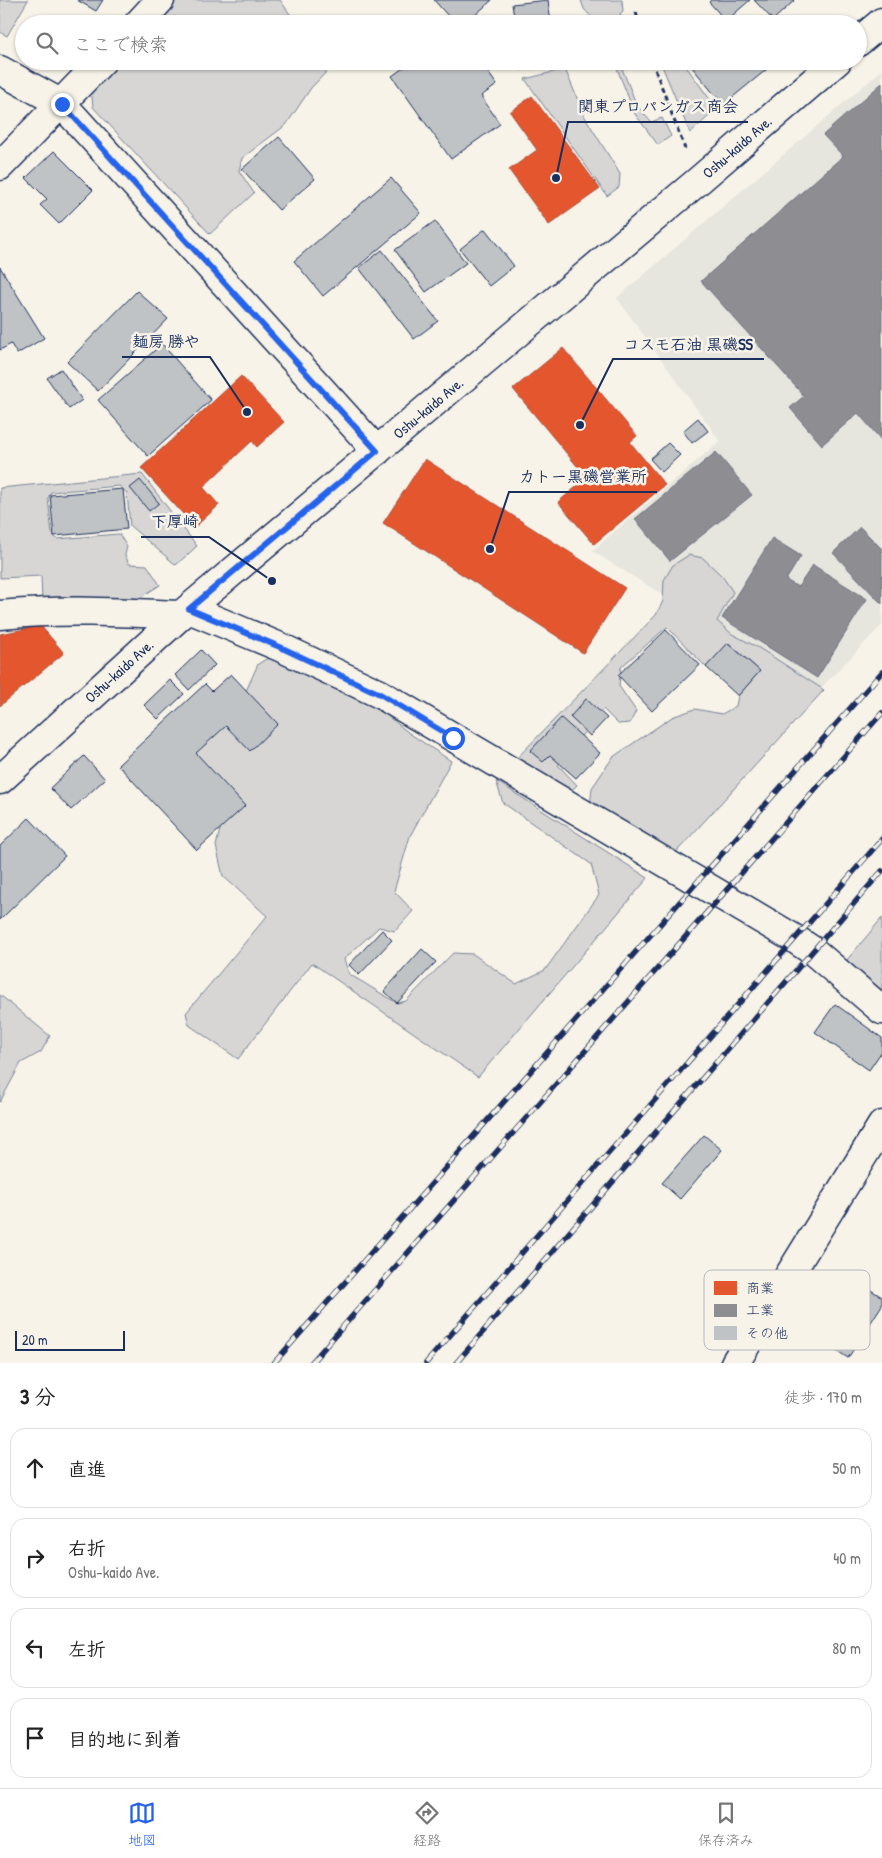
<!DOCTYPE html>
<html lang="ja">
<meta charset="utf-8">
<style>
body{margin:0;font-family:"Patrick Hand","Klee One",sans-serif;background:#f2f2f2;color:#222}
.scale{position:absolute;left:15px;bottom:12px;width:110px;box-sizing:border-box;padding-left:5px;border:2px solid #1b2f5e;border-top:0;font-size:14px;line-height:18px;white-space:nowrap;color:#1b2f5e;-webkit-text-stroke:4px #f7f3e8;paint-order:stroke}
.stop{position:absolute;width:15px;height:15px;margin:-11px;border:4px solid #2563eb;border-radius:50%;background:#fff}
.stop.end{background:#2563eb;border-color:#fff;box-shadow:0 1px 5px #0008}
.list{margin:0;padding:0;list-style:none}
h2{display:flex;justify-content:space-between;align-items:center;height:65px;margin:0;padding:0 20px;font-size:21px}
h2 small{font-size:16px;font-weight:400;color:#767676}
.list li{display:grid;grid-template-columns:32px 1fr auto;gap:15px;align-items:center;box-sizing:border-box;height:80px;margin:0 10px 10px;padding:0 10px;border:1px solid #e0e0e0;border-radius:15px}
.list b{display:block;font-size:19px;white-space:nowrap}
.list p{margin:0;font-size:16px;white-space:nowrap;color:#767676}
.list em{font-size:16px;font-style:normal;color:#767676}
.icon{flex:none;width:28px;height:28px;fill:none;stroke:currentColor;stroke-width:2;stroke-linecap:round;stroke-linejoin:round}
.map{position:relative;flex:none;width:882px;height:1363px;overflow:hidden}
.search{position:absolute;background:#fff;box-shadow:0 1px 4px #0004;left:15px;right:15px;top:15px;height:55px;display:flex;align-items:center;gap:12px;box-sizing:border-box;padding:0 18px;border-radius:28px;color:#767676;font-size:19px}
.sheet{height:425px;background:#fff}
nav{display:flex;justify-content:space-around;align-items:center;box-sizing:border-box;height:70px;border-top:1px solid #e0e0e0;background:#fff;font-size:14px;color:#767676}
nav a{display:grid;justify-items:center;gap:2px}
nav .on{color:#2563eb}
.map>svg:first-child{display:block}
</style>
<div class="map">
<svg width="882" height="1363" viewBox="0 0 882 1363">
<rect width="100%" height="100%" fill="#f7f3e8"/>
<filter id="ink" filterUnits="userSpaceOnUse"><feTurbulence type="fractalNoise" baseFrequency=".02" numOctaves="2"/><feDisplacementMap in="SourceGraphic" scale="10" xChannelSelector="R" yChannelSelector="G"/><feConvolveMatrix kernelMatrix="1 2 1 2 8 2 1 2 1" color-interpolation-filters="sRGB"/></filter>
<g filter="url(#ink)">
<!-- built -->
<path fill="#e6e5de" d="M882 70V625L818 691 592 551 720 441 617 298Z"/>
<!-- green -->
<path fill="#d7d6d4" stroke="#798299" d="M0 0H28L7 36 0 32Z
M177 0H280L297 24H154Z
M581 0H622L623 11 620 14 624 23 598 24 584 9Z
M117 61H325L330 68 311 88 286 125 242 158 239 171 254 193 210 234 93 107 91 88Z
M614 61H619L637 106 651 122 662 118 671 136 658 145 635 114Z
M660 61H682L717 109 690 133Z
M565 69 585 117 620 174 619 187 607 196 525 79Z
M142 474 197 546 176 565 130 526 127 493 119 486 51 492 48 498 52 534 57 539 119 534 127 547 125 555 129 564 147 565 160 585 138 599 42 601 41 576 0 578V488Z
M689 555 703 558 722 576 733 592 717 621 732 634 759 648 824 690 668 861 590 807 592 788 613 757 672 717 695 709 722 714 736 706 738 696 760 671 729 643 706 667 667 627 621 667 619 686 636 711 630 723 618 724 603 709 558 765 577 785 568 794 514 761 656 615 663 601 664 580 673 565Z
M271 656 353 693 384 713 409 733 451 761 410 836 394 891 413 911 395 931 379 927 344 959 349 974 397 1003 406 1001 453 953 473 954 516 984 545 970 599 895 591 864 503 803 496 781 648 878 478 1077 312 963 238 1059 189 1025 186 1013 267 916 223 876 216 846 225 809 189 778 198 727 242 700 258 664Z
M882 918V1003L836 973Z
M0 995 50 1036 41 1052 21 1063 0 1102Z"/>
<!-- shops -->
<path fill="#e4572e" stroke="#a84b3c" d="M532 96 600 189 549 225 509 170 537 150 510 112Z
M563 348 637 436 630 442 665 485 594 544 558 502 587 478 513 389Z
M241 376 284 422 257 447 252 441 203 487 219 505 195 527 141 468Z
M425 459 625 588 583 653 383 523Z
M41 626 64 653 0 706V634Z"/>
<!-- industry -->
<path fill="#8d8d92" stroke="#6b7182" d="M882 83V441L858 413 822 445 790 408 804 396 701 281 843 156 823 135Z
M716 452 752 495 670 561 635 519Z
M860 527 882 549V604L833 553Z
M772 538 801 556 786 580 798 587 813 565 867 599 817 678 722 618Z"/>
<!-- building -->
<path fill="#c0c3c5" stroke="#1b2f5e" d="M77 0H103L96 11Z
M434 0H492L465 24H455Z
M548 0 551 24H515L512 4Z
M711 0H750L726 21 709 2Z
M754 0H795L773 20Z
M413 61H480L497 85 481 96 500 124 451 159 392 76Z
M519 61H556V66L520 70Z
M687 61H777L723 105Z
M279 137 315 179 279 210 242 169Z
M54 151 93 190 59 224 40 205 47 199 26 178Z
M391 178 421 213 323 296 294 261Z
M435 221 466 263 426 292 395 250Z
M485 229 514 266 489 286 460 249Z
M382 250 438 321 414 339 359 268Z
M0 267 44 338 17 354 11 344 0 350Z
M137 291 168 319 98 391 67 362Z
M162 344 211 400 148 456 98 400Z
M61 369 82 400 69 409 47 378Z
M698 418 708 431 692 443 683 431Z
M668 443 680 455 662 472 650 459Z
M140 480 159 503 149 511 130 488Z
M123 489 127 529 54 536 50 495Z
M666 630 700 665 652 711 618 675Z
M728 643 760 671 738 696 706 667Z
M201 650 215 665 189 690 175 675Z
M231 674 278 724 250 751 226 726 196 753 245 806 197 850 118 765 205 684 212 691Z
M170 680 184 694 158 719 144 705Z
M586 699 607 718 590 736 570 717Z
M561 718 600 753 576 778 550 755 543 762 530 751Z
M84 756 105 779 71 810 50 788Z
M29 818 65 856 0 920V846Z
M382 930 392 940 359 975 349 965Z
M422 949 436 962 397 1003 384 991Z
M835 1004 882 1038V1051L869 1070 815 1032Z
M704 1135 722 1150 680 1199 662 1183Z
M842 1272 882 1297V1305L848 1358 805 1330Z"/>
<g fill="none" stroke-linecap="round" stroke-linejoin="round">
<defs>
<path id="street" d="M138 24 160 0
M0 70 62 104 377 451
M0 166 102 61
M189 609 280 647 380 694 795 939 813 951 882 1010
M0 615C61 609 121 612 181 615
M735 1363 882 1125"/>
<path id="secondary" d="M858 42 882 22
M0 780 181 615 697 182 837 61"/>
</defs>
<!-- street casing -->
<use href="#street" stroke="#1b2f5e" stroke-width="31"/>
<!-- secondary casing -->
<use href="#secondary" stroke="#1b2f5e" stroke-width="31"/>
<!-- path -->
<path stroke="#1b2f5e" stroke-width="3" stroke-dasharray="5 4" stroke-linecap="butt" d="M636 12 639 24
M652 61 685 149"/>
<!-- street -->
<use href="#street" stroke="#f7f3e8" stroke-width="28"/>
<!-- secondary -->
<use href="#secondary" stroke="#f7f3e8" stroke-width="28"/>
<defs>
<path id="rail" d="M274 1363 882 672
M311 1363 882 713
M426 1363 882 839
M456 1363 882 871"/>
</defs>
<!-- rail casing -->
<use href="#rail" stroke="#1b2f5e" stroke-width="5.5"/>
<!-- rail -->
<use href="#rail" stroke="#f7f3e8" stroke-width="4" stroke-dasharray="11" stroke-linecap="butt"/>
</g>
</g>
<g fill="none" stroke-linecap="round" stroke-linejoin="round" filter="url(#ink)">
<!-- route -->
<path stroke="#2563eb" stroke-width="6" d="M62 104 377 451 189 609 280 647 380 694 453 738"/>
</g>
<g text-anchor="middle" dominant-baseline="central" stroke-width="5" stroke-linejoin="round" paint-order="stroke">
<!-- street labels -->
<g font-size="15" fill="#1b2f5e" stroke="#f7f3e8">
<text transform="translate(737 147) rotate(-41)">Oshu-kaido Ave.</text>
<text transform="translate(428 408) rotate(-40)">Oshu-kaido Ave.</text>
<text transform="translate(119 671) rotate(-42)">Oshu-kaido Ave.</text>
</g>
</g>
<!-- legend -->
<rect x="704" y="1270" width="166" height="80" rx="8" fill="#f7f3e8" stroke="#b5b8bf" stroke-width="1"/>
<rect x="714" y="1281" width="23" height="14" fill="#e4572e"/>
<rect x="714" y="1304" width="23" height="13" fill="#8d8d92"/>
<rect x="714" y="1326" width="23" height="14" fill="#c0c3c5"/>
<g font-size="14" fill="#1b2f5e">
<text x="746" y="1293">商業</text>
<text x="746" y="1315">工業</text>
<text x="746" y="1338">その他</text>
</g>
<!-- callouts -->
<path fill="none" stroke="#1b2f5e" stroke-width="2" d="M556 178L568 122H748M247 412L210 357H122M580 425L613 359H764M490 549L509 492H657M272 581L209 537H141"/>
<g fill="#1b2f5e" stroke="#f7f3e8" stroke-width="2">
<circle cx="556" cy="178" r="5"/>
<circle cx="247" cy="412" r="5"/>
<circle cx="580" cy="425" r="5"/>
<circle cx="490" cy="549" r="5"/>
<circle cx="272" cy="581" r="5"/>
</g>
<g font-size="16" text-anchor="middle" font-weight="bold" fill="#1b2f5e" stroke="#f7f3e8" stroke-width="5" stroke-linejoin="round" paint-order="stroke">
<text x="658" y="112">関東プロパンガス商会</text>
<text x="166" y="347">麺房 勝や</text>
<text x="688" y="350">コスモ石油 黒磯SS</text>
<text x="583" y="482">カトー黒磯営業所</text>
<text x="175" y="527">下厚崎</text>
</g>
</svg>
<div class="scale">20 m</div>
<div class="stop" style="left:453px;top:738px"></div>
<div class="stop end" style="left:62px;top:104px"></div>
<div class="search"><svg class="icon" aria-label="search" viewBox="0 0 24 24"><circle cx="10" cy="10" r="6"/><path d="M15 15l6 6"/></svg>ここで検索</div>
</div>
<section class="sheet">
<h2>3 分<small>徒歩 · 170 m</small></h2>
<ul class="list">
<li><svg class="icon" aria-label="ahead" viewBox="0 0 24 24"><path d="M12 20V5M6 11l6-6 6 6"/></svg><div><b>直進</b></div><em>50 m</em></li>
<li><svg class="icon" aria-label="right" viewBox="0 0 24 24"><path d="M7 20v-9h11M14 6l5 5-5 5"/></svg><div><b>右折</b><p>Oshu-kaido Ave.</p></div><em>40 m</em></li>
<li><svg class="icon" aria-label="left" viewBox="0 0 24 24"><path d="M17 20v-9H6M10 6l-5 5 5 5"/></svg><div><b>左折</b></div><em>80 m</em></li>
<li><svg class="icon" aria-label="arrive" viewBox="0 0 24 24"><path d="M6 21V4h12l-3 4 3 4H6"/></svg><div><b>目的地に到着</b></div></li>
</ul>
</section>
<nav>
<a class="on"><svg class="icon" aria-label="map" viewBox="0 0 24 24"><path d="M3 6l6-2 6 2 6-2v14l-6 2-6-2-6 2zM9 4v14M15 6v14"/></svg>地図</a>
<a><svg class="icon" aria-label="directions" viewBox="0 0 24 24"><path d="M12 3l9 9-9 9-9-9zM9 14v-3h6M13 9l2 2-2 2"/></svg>経路</a>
<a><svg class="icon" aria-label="saved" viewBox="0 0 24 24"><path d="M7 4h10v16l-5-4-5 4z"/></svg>保存済み</a>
</nav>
